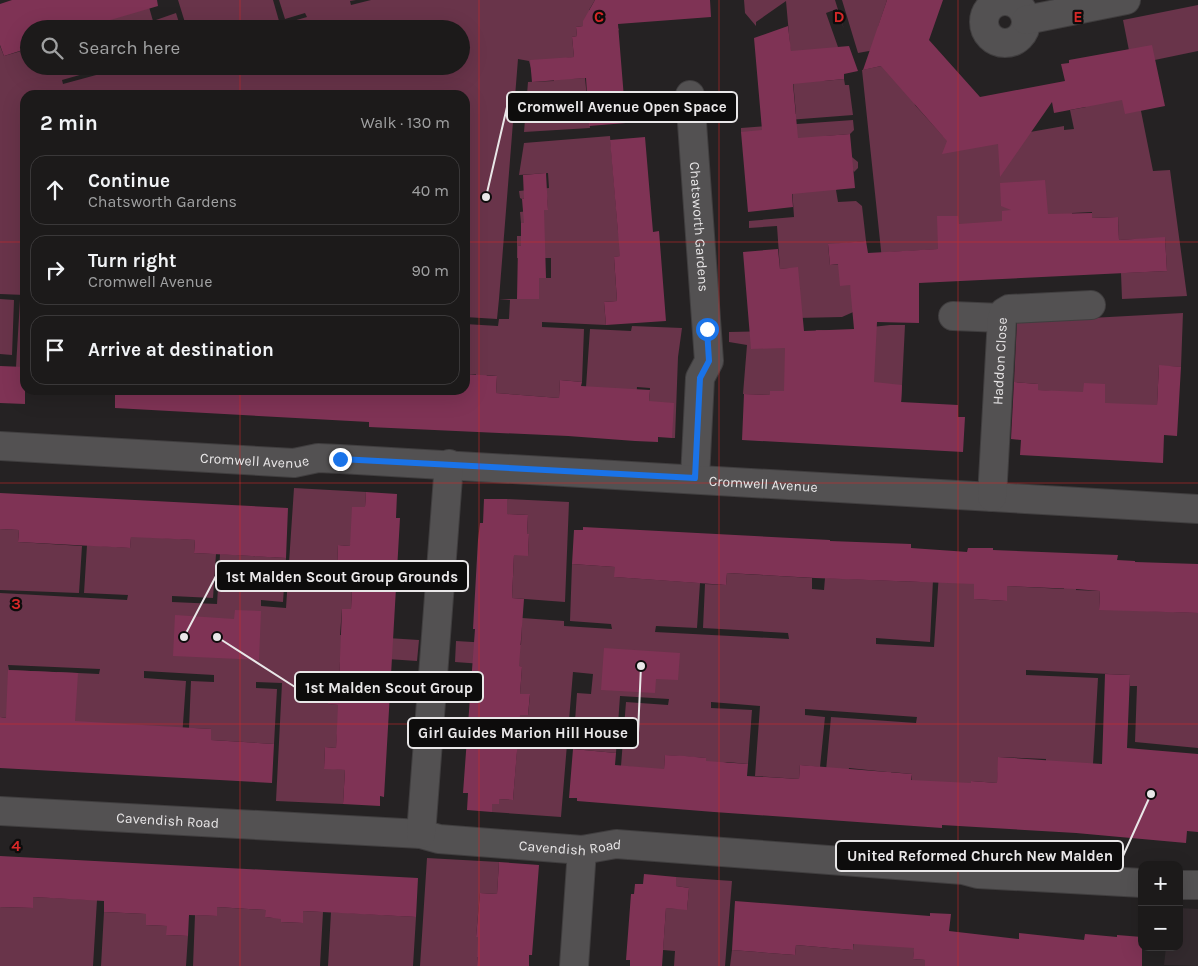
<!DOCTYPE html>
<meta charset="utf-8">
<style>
body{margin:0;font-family:Karla,sans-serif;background:#252323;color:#f1f3f6}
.controls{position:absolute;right:15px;bottom:15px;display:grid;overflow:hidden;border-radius:10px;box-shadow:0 5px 20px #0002}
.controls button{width:45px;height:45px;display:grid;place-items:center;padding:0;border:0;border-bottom:1px solid #3a3839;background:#1c1a1a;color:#f1f3f6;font:25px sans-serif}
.stop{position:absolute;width:15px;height:15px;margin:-11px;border:4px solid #1a73e8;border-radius:50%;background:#fff}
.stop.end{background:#1a73e8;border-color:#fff;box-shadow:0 1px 5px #0008}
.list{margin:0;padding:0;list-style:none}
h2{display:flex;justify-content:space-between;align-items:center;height:65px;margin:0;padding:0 20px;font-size:21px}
h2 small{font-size:16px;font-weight:400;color:#a0a1a2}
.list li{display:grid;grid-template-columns:32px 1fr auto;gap:15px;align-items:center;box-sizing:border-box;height:70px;margin:0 10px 10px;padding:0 10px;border:1px solid #3a3839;border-radius:15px}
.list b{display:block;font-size:19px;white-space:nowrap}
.list p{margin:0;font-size:16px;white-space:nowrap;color:#a0a1a2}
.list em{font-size:16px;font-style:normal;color:#a0a1a2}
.icon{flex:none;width:28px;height:28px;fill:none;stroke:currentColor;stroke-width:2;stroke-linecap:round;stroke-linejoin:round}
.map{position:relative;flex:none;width:1198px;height:966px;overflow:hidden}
.search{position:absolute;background:#1c1a1a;box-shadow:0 5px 20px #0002;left:20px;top:20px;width:450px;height:55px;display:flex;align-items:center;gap:12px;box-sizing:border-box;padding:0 18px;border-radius:28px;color:#a0a1a2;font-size:19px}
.panel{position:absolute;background:#1c1a1a;box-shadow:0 5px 20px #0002;left:20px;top:90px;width:450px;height:305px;border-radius:15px}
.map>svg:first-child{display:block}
</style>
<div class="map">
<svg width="1198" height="966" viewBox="0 0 1198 966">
<rect width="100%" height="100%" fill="#252223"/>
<!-- built -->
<path fill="#332a2e" d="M1179 908 1198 909V966L1164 965 1166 947H1179Z"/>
<!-- green -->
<path fill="#69344a" d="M143 0H147L153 21 176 13 181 29H89L107 23V21Z
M178 0H273L279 21 258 27V29H187Z
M279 0H356L350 1 351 5 371 0H595L589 10 619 29 618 31 583 25V26L576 27 577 36 572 37 574 57 566 58 568 79 585 78 590 128 524 132 528 82 554 81 553 67 531 68 529 61 518 59 499 299H538L539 278H551V258H545V245L518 246 519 258H517V236H544V223H521L520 212 548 209 547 197 522 199 520 198 519 191 549 188 548 173 519 175 524 143 610 136 618 231 624 256 614 257 617 301 604 302 606 325 542 322V327L584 329 582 382 560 380 559 398 496 393 497 376 487 375 475 393 476 374H465V324L498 326 499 319H509L510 300 499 299 497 319 465 317V95H25V295L0 294V46L4 56 28 49 25 38 29 36V66H92L94 71 62 80 63 84 122 68V66H461V29H265L307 17 305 13 285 19Z
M744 0H835L844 29 837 9 826 13 838 47 823 64 824 81 844 79 845 85H849L853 115 761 122 796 114 786 1 756 22V26L745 13Z
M842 0H887L878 27 924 41 858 53Z
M1198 5V51L1145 62 1133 71 1153 171 1170 170 1187 296 1122 299 1121 273 1167 271 1165 238 1119 240 1118 217 1092 218V212L1072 213 1073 228 942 249 890 252 892 284 887 307 862 70 905 61 915 105 943 136 1013 135 1064 126V130L1074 129 1070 110 1086 107 1085 102 1133 71 1123 20Z
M853 120 854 130 850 134 826 136 858 162V168L854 172 853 170 836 190 838 202 856 201 862 206 866 241 828 245 830 265 864 262 850 285 860 309 842 317 749 319 794 268 780 269 777 226 749 228V221L794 217 791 172 741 132V128Z
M0 299 14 300 12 355 0 354Z
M20 300H25V367H16Z
M1183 313 1181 367 1159 366 1157 405 1109 407 1051 391 1038 390V384L1014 382 1017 322Z
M890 325H905L901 406 771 391 770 395 743 394 747 345 729 342V332L784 331 815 333 816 330C829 330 841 331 854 335V329Z
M632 326 682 328 678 357 675 438H672L649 401 650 388 637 387 636 401 586 387 590 329 631 331Z
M294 488 366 492 365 507 350 546 338 545 337 567 353 568 351 609H342L340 635 419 640 417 661 357 657V662L340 661 339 682 329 683 328 704 339 705 336 748 325 747 324 768 345 770 343 804 276 801 282 683 256 682V688L277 689 274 744 211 740V729L189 728 191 681 214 682V675L144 671V678L186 681 182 738 55 721 57 672 99 674 100 669 8 665 9 670 52 672 7 718 0 717V593L127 600 128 595 84 593 87 545 130 548 131 536 195 540 194 553 216 554 213 598 172 596V602L217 604 220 554 286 558 283 602 261 600V606L286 608Z
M507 499 569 502 565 602 512 598 514 555H528L529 535 527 534 528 515 507 514Z
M0 529 19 530 18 542 82 546 79 593 0 590Z
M572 564 615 567V577L700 583 697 628 656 626 655 632 789 639 788 633 703 628 705 584 726 585 727 573 812 578V589L824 590 825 578 920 582V580H933L930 642 876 638V644L934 647 939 573 974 584 975 599 1006 601 1007 586 1064 589 1065 579H1077L1076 590 1100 591 1099 609 1198 613V748L1135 742 1137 686H1130V675L1026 670V675L1098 678 1093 764 1045 786 1046 759 999 757 997 783 971 781V783L911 787 912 774 891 772 889 786 886 785 887 772 849 768 847 782 825 781 831 717 916 723 917 717 805 709V715L825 717 820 767 800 765 799 779 755 776 760 706 711 702V708L752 710 748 764 727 762 706 767V758L665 755 664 770 621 766 626 702 668 705 669 699 620 696 616 753 573 749 577 693 591 694 593 674 573 672 561 817 492 812V804H499V799L513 800 518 736 515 715H528L530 695 520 694 522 667 455 662 456 641 521 645 522 618 564 621V626L612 629 611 624 570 621Z
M427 858 499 862 497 894 480 893 476 937H482L481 957H477V966H420Z
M676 877 732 881 725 966H674L675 951 663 950 666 908 687 909 689 888 676 886Z
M33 897 97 900 93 966H0V907L33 908Z
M217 907 266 910V917L273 918 281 911V922L302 923 303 911 323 912 320 966H193L195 915 217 916Z
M104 912 146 914V925L167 926V935L188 936 186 966H101Z
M331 912 416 917 413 966H328Z
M855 917 915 943 913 959 925 960V966H730L732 950 795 955 796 945 853 950Z"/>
<!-- building -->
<path fill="#7f3355" d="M12 0H157L158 6 107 21 108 23 89 29H29V48L4 56 0 45V4Z
M595 0H710L711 17 618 24 626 123 589 126 586 78 532 82 530 60 574 57 572 37 577 36 576 27 583 26V21Z
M887 0H943L929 40 980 97 1065 81 1061 64 1069 63V60L1152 45 1165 106 1125 114 1122 100 1054 113 1052 102 1000 177 998 144 942 154 947 141 881 66 863 70Z
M788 26 791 51 849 46 858 71 844 74V79L793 84 798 138 850 134 855 188 792 194 793 207 748 212 741 132 762 130 754 38Z
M645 137 653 232 659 231 666 321 606 325 604 302 617 301 614 257 620 256 610 140Z
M546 173 548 210H544L546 278H539V299H517L518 246H521V223H524L522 199H524L523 175Z
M1045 180 1048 214 1092 213V218L1118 217 1119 240 1165 237 1167 271 919 283V323L877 322 874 382 902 385 901 402 958 405V417H965L963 452 742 440 744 394 770 395V391H784L785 348 751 349 743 252 778 249 780 269 798 267 804 331 854 329 850 285 840 286 838 264 830 265 828 244 866 241 868 253 938 249 937 216H958L959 224 1002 221V211L1011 210 1001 206 1000 183Z
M1159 365 1181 367 1177 436 1164 435 1163 463 1020 455 1021 440 1011 439 1014 382 1038 384V390L1083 392 1084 383 1105 384V403L1157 405Z
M0 366 25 367V404L0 403Z
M465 374 497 376 496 393 559 398 560 380 582 382 581 386 650 390 649 401 674 403 672 438 658 437V442L635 441 568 436 369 427V422L115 408V390H465Z
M366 492 397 494 396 518H400L384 797 380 796V806L343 804 345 770 324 769 325 747 336 748 337 726 338 705 328 704 329 682H339L342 609H351L353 568 337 567 338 545 350 546 352 507H365Z
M0 493 288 508 286 558 194 553 195 540 131 537 130 548 18 542 19 530 0 529Z
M484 499H507V514L528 515 527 534H529L528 556 514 555 512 598 524 599 519 666 522 667 520 694H530L528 715H520L513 800 499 799V804H492V812L467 810 468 793H463L475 629H473L478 540 480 523H483Z
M583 527 830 540V541L911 544V548L954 551 967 552 968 548H993V550L1118 555 1117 560 1135 561V562L1198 564V613L1099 610 1100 591 1076 589 1007 586V601L974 599V584L815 578 727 573 726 585 614 577 615 567 572 564 574 530H583Z
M235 610 261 611 259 660 173 656 175 615 234 619Z
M604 648 680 653 678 680 656 679 655 693 601 690Z
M8 670 78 673 75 721 211 729V740L274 744 272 783 0 768V717L6 718Z
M1105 674 1130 675 1127 748 1198 754V832L1187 831 1186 843 1076 833 942 825V828L714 812 577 801V798H569L573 749 616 753 615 765 664 769 665 755 685 756 706 758V761L748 764 747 776 799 779 800 765 912 774 911 780 971 783V781L997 783 998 757 1102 764Z
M0 856 418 878 416 917 303 911V923L281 922V919L265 917 266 910 217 907V916L189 915 188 936 166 935 167 926 146 925V914L104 912V901L33 897V908L0 907Z
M499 862 539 865 532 955H529V966H477L478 937H476L480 893 497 894Z
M644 874 676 877V886L689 888 687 910 666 908 662 966H630V960H626L631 894H634L635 884H643Z
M735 901 930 916V913L951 914 949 931 1019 939V933L1084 940 1085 934 1117 937V935L1142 937V966H925V960L913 959 914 948 853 944V950L796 945 795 955 732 950Z"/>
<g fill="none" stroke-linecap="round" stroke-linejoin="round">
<defs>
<g id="minor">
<circle cx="1005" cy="22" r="21"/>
<path d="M1026 20 1126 0"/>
<path id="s1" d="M690 95 709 361 700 378 695 478"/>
<path d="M953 316 1002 318"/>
<path id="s2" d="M0 446 294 463 318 458 340 459 1198 509"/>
<path id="s3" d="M992 497 1002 318 1004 312 1009 309 1091 305"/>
<path id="s4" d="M0 811 421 834 439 839 582 850 616 844 629 845 963 870 978 874 1142 883"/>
<path d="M421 834 449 464"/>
<path d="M1179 885H1198"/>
<path d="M574 966 582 850"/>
</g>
</defs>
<!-- minor casing -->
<use href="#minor" stroke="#403e3f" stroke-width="30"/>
<!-- minor -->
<use href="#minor" stroke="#535152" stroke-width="28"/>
</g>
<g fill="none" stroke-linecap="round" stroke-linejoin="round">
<!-- route -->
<path stroke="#1a73e8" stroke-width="6" d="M340 459 695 478 700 378 709 361 707 329"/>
</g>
<!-- grid -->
<path fill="none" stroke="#d62828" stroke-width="1" stroke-opacity="0.55" d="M240 0V29M479 0V966M719 0V966M958 0V966M240 66V95M0 242H25M465 242H1198M240 390V966M0 483H1198M0 724H1198"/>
<g text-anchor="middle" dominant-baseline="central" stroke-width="4.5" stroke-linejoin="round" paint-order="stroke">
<!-- street labels -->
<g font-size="14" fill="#e9e7e8" stroke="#0d0c0c">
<text stroke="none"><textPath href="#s1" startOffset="132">Chatsworth Gardens</textPath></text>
<text stroke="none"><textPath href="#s3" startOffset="136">Haddon Close</textPath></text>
<text stroke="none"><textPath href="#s2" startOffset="255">Cromwell Avenue</textPath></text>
<text stroke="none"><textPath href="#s2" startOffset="765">Cromwell Avenue</textPath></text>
<text stroke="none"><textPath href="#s4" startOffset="168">Cavendish Road</textPath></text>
<text stroke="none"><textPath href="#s4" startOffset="572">Cavendish Road</textPath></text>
</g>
</g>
<g font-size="16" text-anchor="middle" font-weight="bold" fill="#d62828" stroke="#0d0c0c" stroke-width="4.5" stroke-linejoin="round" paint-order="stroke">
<text x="599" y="22">C</text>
<text x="839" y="22">D</text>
<text x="1078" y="22">E</text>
<text x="16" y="609">3</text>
<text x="16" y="851">4</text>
</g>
<!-- callouts -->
<path fill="none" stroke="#e9e7e8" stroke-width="2" d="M486 197L507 107M184 637L216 576M217 637L295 687M641 666L638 733M1151 794L1123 856"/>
<g fill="#e9e7e8" stroke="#0d0c0c" stroke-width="2">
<circle cx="486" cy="197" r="5"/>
<circle cx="184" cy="637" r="5"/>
<circle cx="217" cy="637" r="5"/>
<circle cx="641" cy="666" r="5"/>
<circle cx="1151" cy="794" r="5"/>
</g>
<g fill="#0d0c0c" stroke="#e9e7e8" stroke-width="2">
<rect x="507" y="92" width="230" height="30" rx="5"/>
<rect x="216" y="561" width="252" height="30" rx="5"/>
<rect x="295" y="672" width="188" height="30" rx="5"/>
<rect x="408" y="718" width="230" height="30" rx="5"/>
<rect x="836" y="841" width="287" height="30" rx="5"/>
</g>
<g font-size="15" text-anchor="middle" font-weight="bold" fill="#e9e7e8">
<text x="622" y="112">Cromwell Avenue Open Space</text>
<text x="342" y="582">1st Malden Scout Group Grounds</text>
<text x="389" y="693">1st Malden Scout Group</text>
<text x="523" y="738">Girl Guides Marion Hill House</text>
<text x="980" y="861">United Reformed Church New Malden</text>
</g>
</svg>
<div class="controls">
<button>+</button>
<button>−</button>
</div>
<div class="stop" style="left:707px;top:329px"></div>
<div class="stop end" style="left:340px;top:459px"></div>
<div class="search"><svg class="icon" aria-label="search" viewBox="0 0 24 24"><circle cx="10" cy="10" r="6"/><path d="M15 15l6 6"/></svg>Search here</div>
<section class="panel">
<h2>2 min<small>Walk · 130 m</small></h2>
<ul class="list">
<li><svg class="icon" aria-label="ahead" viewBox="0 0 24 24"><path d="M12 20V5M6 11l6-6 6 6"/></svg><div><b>Continue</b><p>Chatsworth Gardens</p></div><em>40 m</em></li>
<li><svg class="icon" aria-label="right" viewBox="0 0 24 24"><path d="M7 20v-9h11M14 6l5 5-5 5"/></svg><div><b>Turn right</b><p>Cromwell Avenue</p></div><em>90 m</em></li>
<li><svg class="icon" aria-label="arrive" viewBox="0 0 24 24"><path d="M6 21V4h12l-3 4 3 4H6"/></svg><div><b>Arrive at destination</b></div></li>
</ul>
</section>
</div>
